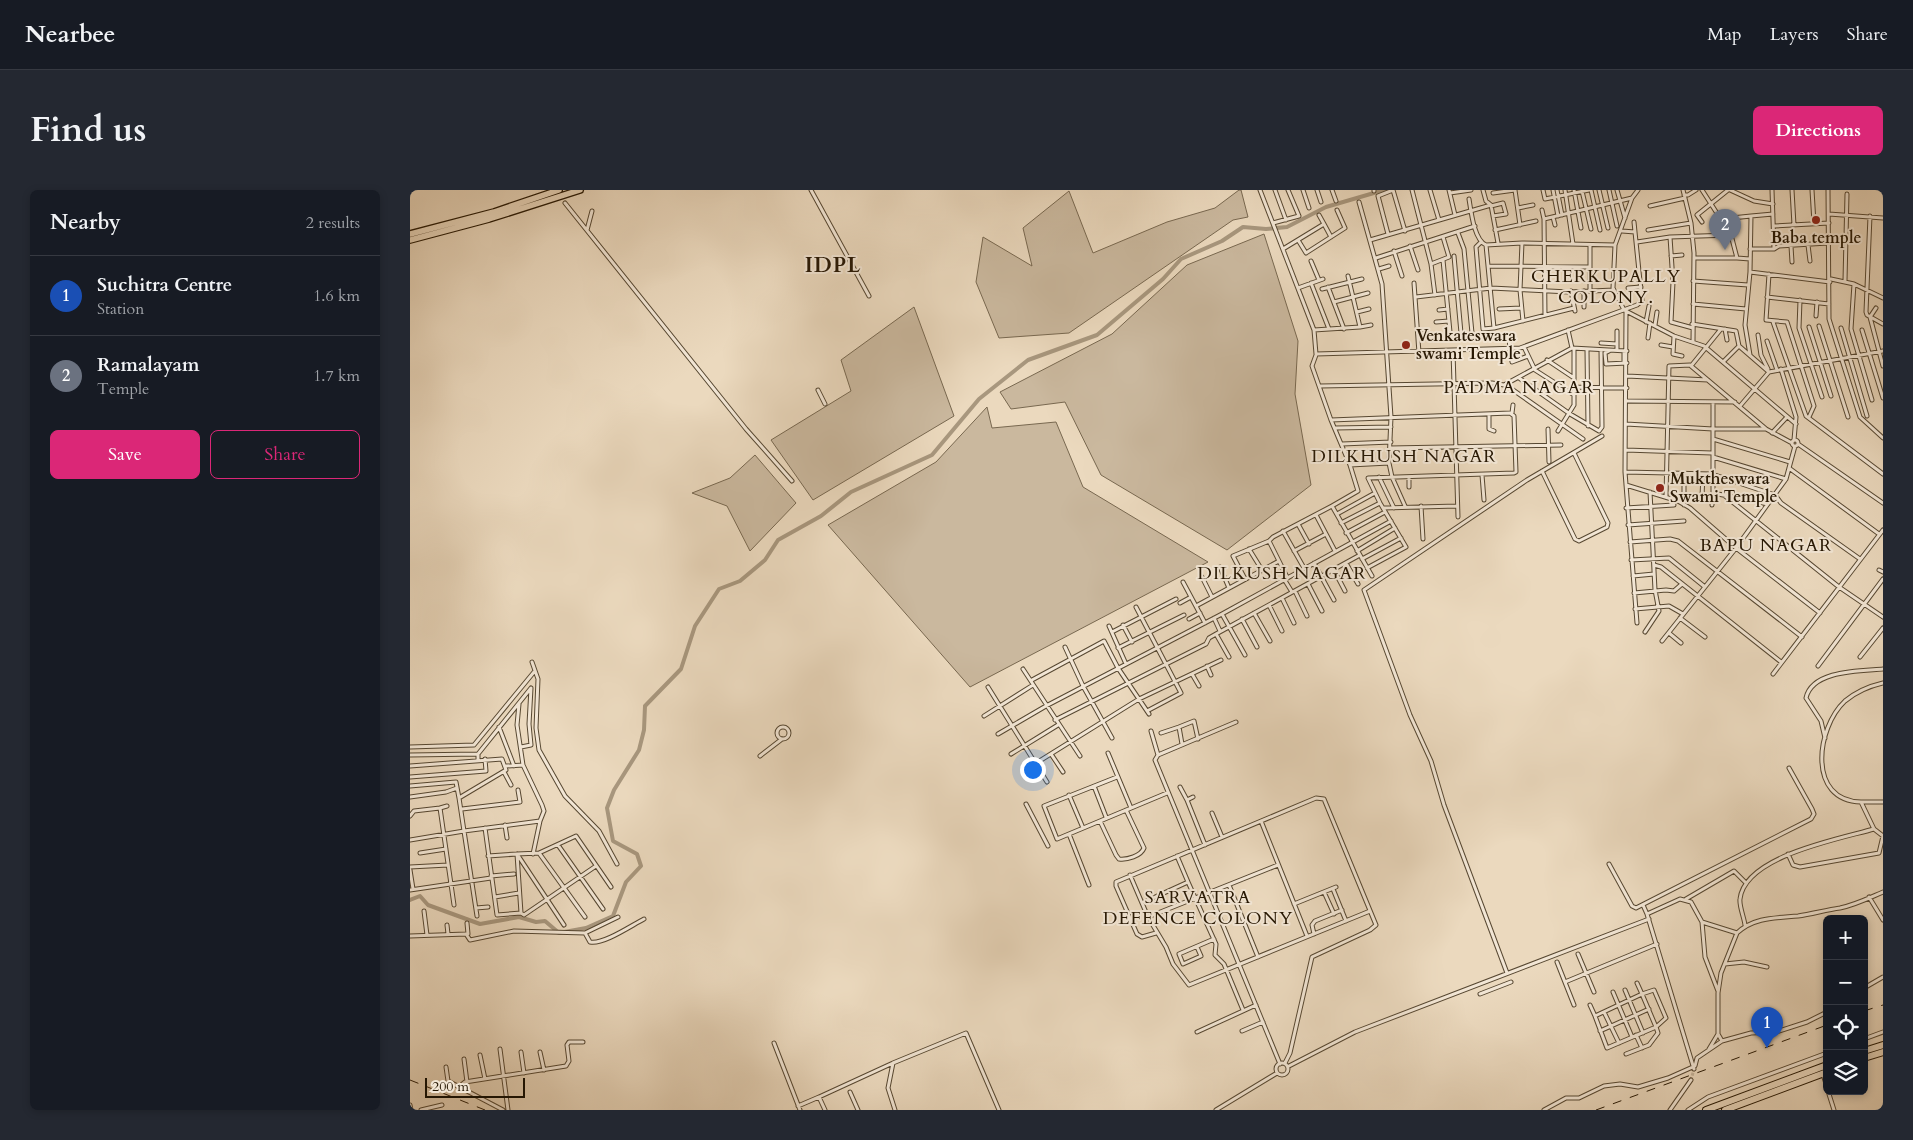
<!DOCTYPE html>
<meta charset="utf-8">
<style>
body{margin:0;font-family:Cardo,serif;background:#242831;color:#f1f3f6}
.controls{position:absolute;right:15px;bottom:15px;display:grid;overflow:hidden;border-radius:8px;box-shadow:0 2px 8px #0003}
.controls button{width:45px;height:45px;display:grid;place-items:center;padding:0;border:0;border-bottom:1px solid #363941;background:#171b24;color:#f1f3f6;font:25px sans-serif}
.scale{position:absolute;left:15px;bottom:12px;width:100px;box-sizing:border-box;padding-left:5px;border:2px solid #261703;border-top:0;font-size:14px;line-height:18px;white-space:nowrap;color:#261703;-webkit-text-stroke:4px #f2e6d5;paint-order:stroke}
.you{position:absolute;left:622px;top:579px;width:18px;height:18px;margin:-12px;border:4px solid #fff;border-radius:50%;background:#1a73e8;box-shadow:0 0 0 8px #1a73e833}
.badge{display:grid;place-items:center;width:32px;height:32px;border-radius:50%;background:#db2777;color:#fff;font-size:16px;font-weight:700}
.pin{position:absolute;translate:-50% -41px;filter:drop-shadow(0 1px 2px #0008)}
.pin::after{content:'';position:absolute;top:26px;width:18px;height:15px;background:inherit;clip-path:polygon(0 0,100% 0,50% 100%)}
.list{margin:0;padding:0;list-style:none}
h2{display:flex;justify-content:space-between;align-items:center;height:65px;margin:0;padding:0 20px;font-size:21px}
h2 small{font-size:16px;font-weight:400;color:#9ea1a6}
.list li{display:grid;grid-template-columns:32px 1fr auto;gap:15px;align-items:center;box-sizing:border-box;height:80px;padding:0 20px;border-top:1px solid #363941}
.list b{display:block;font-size:19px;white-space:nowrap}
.list p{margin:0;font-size:16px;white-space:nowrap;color:#9ea1a6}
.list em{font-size:16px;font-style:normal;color:#9ea1a6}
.actions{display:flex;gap:10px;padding:15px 20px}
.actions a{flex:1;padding:11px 0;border:1px solid #db2777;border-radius:8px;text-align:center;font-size:18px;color:#db2777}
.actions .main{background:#db2777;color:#fff}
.icon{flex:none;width:28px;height:28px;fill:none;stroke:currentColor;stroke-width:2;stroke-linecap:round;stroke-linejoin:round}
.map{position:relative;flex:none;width:1473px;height:920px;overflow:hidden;border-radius:8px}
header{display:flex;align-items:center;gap:30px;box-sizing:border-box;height:70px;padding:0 25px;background:#171b24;border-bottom:1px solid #363941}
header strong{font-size:24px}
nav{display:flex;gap:28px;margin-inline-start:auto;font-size:18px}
.intro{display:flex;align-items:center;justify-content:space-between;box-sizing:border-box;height:120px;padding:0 30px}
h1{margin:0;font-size:35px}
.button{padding:12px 22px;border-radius:8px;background:#db2777;color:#fff;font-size:18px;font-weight:700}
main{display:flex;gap:30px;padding:0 30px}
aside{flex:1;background:#171b24;border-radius:8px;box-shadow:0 2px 8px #0003}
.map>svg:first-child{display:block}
</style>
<header>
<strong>Nearbee</strong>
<nav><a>Map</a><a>Layers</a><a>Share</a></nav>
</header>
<div class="intro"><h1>Find us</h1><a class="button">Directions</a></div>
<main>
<aside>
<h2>Nearby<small>2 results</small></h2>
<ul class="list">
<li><span class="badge" style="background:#1a4fb4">1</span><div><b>Suchitra Centre</b><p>Station</p></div><em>1.6 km</em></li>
<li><span class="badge" style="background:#6b7280">2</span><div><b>Ramalayam</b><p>Temple</p></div><em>1.7 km</em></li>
</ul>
<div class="actions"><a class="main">Save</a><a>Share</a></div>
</aside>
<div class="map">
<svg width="1473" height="920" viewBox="0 0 1473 920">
<rect width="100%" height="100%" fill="#ebd9be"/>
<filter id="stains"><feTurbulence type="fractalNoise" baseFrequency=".004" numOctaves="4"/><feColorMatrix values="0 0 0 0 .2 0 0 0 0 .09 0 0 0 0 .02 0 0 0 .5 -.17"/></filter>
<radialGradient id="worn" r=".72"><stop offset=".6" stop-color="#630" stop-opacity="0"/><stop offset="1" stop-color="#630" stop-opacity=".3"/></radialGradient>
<!-- grass -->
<path fill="#cab89e" stroke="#786850" d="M829 0H831L838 27 823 30 659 143 589 148 566 92 573 47 622 76 613 38 659 1 683 63 757 32 805 18Z
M854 44 888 151 885 204 901 295 817 360 691 285 655 212 601 219 590 202 702 144 777 75Z
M504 117 544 226 403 310 361 250 441 201 431 170Z
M577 217 582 238 646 232 673 297 798 372 560 497 418 335 526 272Z
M345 265 386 313 340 361 317 316 282 303 320 288Z"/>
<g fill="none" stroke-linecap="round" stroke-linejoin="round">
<!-- canal -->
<path stroke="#a8977e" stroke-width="4" d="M0 710 10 706 18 715 70 734 109 727 126 732 135 731 149 743 176 738 203 726 216 692 231 676 227 664 203 651 197 618 204 600 229 560 234 540 235 516 271 479 285 436 309 399 330 391 355 370 368 350 411 326 441 302 522 265 569 209 618 170 687 145 753 89 771 69 812 51 833 37 856 39 877 37 916 17 974 0"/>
<!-- street-tunnel -->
<path stroke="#c4b299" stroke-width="3" stroke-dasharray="3 1.5" stroke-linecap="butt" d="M1281 890 1284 879"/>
<defs>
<path id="street" d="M401 0 459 106
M850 0 904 140 906 164 1110 158 1227 115 1232 111 1224 32
M865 0 876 30
M893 0 899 18
M907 0 911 12
M922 0 926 11
M964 0V1
M983 0 995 41
M1002 0 1021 74 1025 105
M1020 0 1029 30
M1039 0 1045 25
M1073 0 1076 11 1081 15 1088 53
M1105 0 1110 35
M1133 0 1135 9 1179 0
M1143 0 1148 26
M1147 0 1152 25
M1155 0 1163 54
M1164 0 1171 38
M1181 0 1190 40
M1189 0 1198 38
M1199 0 1207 36
M1207 0 1215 28
M1228 0 1222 8 1205 55 1203 98 1214 120 1264 146 1294 156 1386 234
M1273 0 1281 33 1284 63 1283 152
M1292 0 1321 45 1327 68 1340 69
M1320 0 1344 11 1363 14
M1362 0 1364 59 1369 56 1418 53
M1382 0 1384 35
M1402 0 1404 33
M1418 0 1419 129 1450 227 1473 248
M1172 1 1181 39
M1040 3 1061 0
M1083 3 1105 0
M1274 5H1278L1286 0
M1059 9C1061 21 1064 50 1076 55L1084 138 1073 139 1066 57 1071 52
M949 12 972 94 981 227 979 273 982 287 995 316
M155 13 336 239 382 291
M1081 16 1093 13 1096 24 1083 26
M1240 16 1275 8
M1108 18 1123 15
M1132 20 1134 29
M1419 24 1473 28
M909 25 914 34
M1341 26 1363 24
M1460 26 1456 122 1457 125 1473 134
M1143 27 1145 35
M1312 29 1341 26 1340 82
M1292 32 1287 25 1318 0
M863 33 889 26 878 0
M1364 36 1419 33
M177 40 182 21
M1085 40 1126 31
M1238 40 1281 33
M1212 41 1225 42
M1048 43 1054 59 1062 143
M978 44 968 6 983 0
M1260 47 1263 92 1261 132 1283 138
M888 50 896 63 935 38 927 20
M960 50 1081 15
M1227 52 1260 47 1321 45
M1112 53 1110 100 1113 131
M1076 55 1112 53 1205 55
M1398 55 1400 71
M1000 56 1008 80
M1381 56 1382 72
M873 59 914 34 921 47
M1340 59H1364
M984 61 992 86
M1044 66 1051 143
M1261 66 1272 65
M966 68 1065 36
M1284 68H1327
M1033 70 1040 142
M901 71 909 90
M1021 74 1039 67 1033 47
M1079 76 1180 77
M969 79 979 76
M1359 84 1356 130 1377 132 1404 216 1399 227
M1421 89 1444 94 1473 108
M1283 91 1338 95
M1435 91 1437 4
M901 93 919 139
M1004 93 1009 163
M1444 94 1441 139 1462 210
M918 97 934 139
M888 98 913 89
M1218 98 1231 97
M912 99 952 89
M1161 101 1165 121
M1174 101V117
M1180 101V55
M1006 107 1081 98 1159 102 1204 100
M1357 107 1419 114
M1390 110 1389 138 1412 207
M924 112 958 103
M1283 114 1336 119
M1466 118 1460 127 1473 176
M1089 119 1111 118
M1029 120 1038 119
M947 122 959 119
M1216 122 1215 282 1227 433
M1135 125 1134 29 1222 8
M1406 126 1407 112
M1026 132 1039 131
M1236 132 1239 116
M1363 132 1396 226 1473 284
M1282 134 1326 141 1329 156 1359 182
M1245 135 1247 122
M1409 136 1438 227
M950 137 961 135
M1399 137 1421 206
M1084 138 1164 118
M1431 138 1457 226
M1311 139 1281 176 1356 239 1382 253
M1315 139 1317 150
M904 140 950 137 938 86
M1158 140 1162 158
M1452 140 1473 208
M1008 144H1018
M1348 145 1351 165 1358 179
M1264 146 1263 164 1272 166
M1238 148 1240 133
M1099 150 1102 172 1118 166
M1357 151 1367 180
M1191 153 1207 154
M1251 155 1263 157
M1114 157 1125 180 1164 205
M1177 160 1178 236
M1207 160V141
M1043 161 1048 327
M1199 161 1195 163 1196 174 1217 173
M906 165 902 176 921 230 1100 223 1104 226 1106 282 1104 283 958 288 970 313 996 357 957 378
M1340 165 1335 135 1340 82 1420 92
M1137 170 1164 188
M1313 172 1329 156
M1214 173V161
M1371 179 1386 227 1384 250
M1217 186 1298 190
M1109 188 1160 224 1189 241 1192 237 1191 160
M1096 195 1173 249
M910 196 1082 193 1094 195 1162 158 1217 161
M1165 197 1217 198
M408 200 415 214
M1217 211 1325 212
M1303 214V303L1358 314
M1330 216 1359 182 1473 161
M1102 223 1103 215
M1079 224V239L1084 241
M921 230 940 275 979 273
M1216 234 1303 239H1356
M925 238 981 237
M1138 239 1139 272
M1148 241 1164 215V158
M1362 243 1377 227
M1303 249 1380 272
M1382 253a3 3 0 1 1 6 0a3 3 0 1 1-6 0Z
M932 254 981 252
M1388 254 1473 313
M980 258 1151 255
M1216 260 1302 263
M1303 267 1376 289
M1379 278 1469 344
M1132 281 1165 349 1169 351 1197 337 1198 333 1164 263
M1215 282 1302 284 1365 305 1371 313 1450 369
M1072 285 1074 310
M969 287 984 318
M999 287V297
M1216 295 1268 311 1280 318 1326 358 1410 423
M1315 306 1429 397 1473 427
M1256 307 1259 176 1280 175
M1292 307 1293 284
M1274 315V284
M1302 315 1303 303
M922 316 948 301 940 275
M1011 316 1013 349
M973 318 1047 316
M1216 318 1264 315
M927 324 965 303
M906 325 925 361
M931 333 970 313
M888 334 899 354
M1218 335 1274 331
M873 341 894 378
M936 343 975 322
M1220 352 1260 349 1268 351 1392 447
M839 359 852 380
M884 361 916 344
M947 361 985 338
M952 369 991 348
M1221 370 1259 368 1295 397
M904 373 924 410
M936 373 948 394
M1244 375 1251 377 1371 472
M810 377 819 398
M924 380 935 401
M1469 380 1473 382
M1223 386 1244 384
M792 387 802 407
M877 387 859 351 863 347 922 316 962 386
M835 389 823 366 859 351
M874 389 882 402
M773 392 795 433
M898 394 912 421
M885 401 897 426
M1224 403 1256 400 1264 401 1272 394
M872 408 884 433
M770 413 781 407
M859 415 872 441
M786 416 869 371
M726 417 771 503 737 521
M1225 419 1259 416 1273 424
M844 423 860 451
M812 424 835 465
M804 428 810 441
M1270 428 1295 447
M779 429 790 423
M832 429 847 457
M713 435 722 452
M699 436 716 474
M702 442 766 409
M1235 442 1249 421 1245 400 1240 302
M1259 443 1271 453
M806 444 819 467
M1252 451 1326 358 1376 289 1385 256
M655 457 673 496 702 548
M708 458 774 425
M1450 467 1473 438
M122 472 128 489 126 538 129 560 155 606 189 641 207 674
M797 476 801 485
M1408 476 1473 389
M613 479 670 566
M782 484 789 496
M1363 484 1473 340
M622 490 694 451 708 478 739 524
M1473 493C1460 496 1446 502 1435 511 1406 538 1397 611 1451 612L1464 639 1473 646
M578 497 637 592
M109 514 107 535 113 575
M574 526 623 495
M645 530 796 454 799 448 806 444 950 365
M826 532 748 565 745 570 870 874
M367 543a6 6 0 1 1 12 0a6 6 0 1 1-12 0Z
M89 537 104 576
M741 541 748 565
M751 543 769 537
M588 544 636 516 812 424 981 331
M1415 548 1411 531 1396 508C1402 480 1450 481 1473 479
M772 554 769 537 784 531 788 549
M0 557 64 555 124 482
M698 563 721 618
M68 564 121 498 119 534 121 555 111 557
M601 564 648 535
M641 564 653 582
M0 565 68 564V570
M350 566 372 549
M0 576 92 569 96 580 49 608 54 641 0 650
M96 576 113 575 132 615 134 621 130 631
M615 580 729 509 811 470
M94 582 101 595
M0 587 76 581 75 569
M707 587 634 616 647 649 757 603
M0 596 46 592 49 608
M684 596 696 627
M770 597 777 610
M659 605 673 638
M0 607 36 602 47 598
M783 607 777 610 795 655
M1451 612H1473
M616 614 638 656
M37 616 30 618 44 715
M52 619 110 612 108 600
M802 623 812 647
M0 626 4 621 30 618
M690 631 706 665 709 669C717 670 731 666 734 658L716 620
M851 631 897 746
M95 635 97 648
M75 638 87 725 111 723
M659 644 679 695
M148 655 193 719
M10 663 36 659
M129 663 166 646 201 697
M107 664 129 663 175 727
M107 664 154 735
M1378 664 1383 675 1390 677 1469 663 1473 646
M78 666 107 664 111 723 114 725 186 676
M767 666 778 692
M1199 674 1222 716 1226 718 1401 629 1404 624 1402 619 1379 578
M0 677 38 675
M0 680 3 699
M720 685 738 727 868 675
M81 686 104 684
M819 695 848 767
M923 699 936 731
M0 700 81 688
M914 702 924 724
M85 707 109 703
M1459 707 1473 730
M1276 709 1324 681 1335 692
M732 713 778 692 806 754 805 765 814 774 833 820
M884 714 926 697
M1233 715 1237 724
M66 718 78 717
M14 721 17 745
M67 726 54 641 130 631 123 664
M208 727 175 743 180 752C193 755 222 735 234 729
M738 727 756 757 763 774 779 795 960 721
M1292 732 1295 767 1308 801
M57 733 58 744
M37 735 38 744
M1335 735C1334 727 1329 716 1330 709 1335 666 1429 649 1464 639
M746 743 732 747 727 744 706 696V692L906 608 914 609 966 735 960 740 902 767 880 863 875 873
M1327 743C1344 727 1366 728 1388 726 1402 724 1416 720 1430 718 1445 715 1459 708 1473 702
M904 744 902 735 905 731 932 720
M0 746 56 744 60 750 104 741 175 743
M787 757 791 766 773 774 769 764 804 749
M1168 764 1184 802
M1147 772 1164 815
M1315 774 1334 772 1357 777
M1097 783 1034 615 1021 571 1000 525 954 400 1117 290 1192 246
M1155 792 1247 754
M1454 798 1473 787
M1215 800 1233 843
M1203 802 1222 847
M1070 804 1101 792
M1180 815 1185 826
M1194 822 1209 853
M832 841 853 832
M1190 841 1239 819
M787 842 846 815
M1226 845 1232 858
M1454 849 1473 842
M364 853 390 920
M90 859 98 920
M1299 859 1308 844 1312 851
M111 862 114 883
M130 862 134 880
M1216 864 1239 855 1248 843 1246 837 1197 858 1185 826 1232 804 1246 837 1256 828 1244 800 1232 804 1227 793
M70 865 75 889
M54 869 57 892
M483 873 556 843 589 920
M866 879a6 6 0 1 1 12 0a6 6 0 1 1-12 0Z
M879 876 945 842 1239 729
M36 877 38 891 93 920
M1284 879 1237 724 1270 709 1281 712 1292 732 1327 743 1311 783 1308 803V844
M1413 884 1417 897
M49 897 55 892 156 876 159 871 157 855 159 852H173
M1418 901 1424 920
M440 902 448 920
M409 907 483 873 478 898 485 920
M0 915 1 920
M388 916 409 907 415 920
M11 920 32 915
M806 920 867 883
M1134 920 1156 908H1169L1194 896 1210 894 1228 897 1258 888 1285 876 1287 868 1312 851 1341 843 1366 842 1397 832 1417 822
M1260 920 1281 890
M1278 920 1298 907 1417 863"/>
<path id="primary" d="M0 44 84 22 149 0
M0 50 79 29 170 0"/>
<path id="highway" d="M1454 861 1473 855
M1454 868 1473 862
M1296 920 1417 875
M1315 920 1417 882"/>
</defs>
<!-- street casing -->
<use href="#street" stroke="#574832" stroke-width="5"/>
<!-- primary casing -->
<use href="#primary" stroke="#261703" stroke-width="8"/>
<!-- highway casing -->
<use href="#highway" stroke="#261703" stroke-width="8"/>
<!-- street -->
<use href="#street" stroke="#f2e6d5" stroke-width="3"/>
<!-- primary -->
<use href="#primary" stroke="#ebd9be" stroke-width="5.5"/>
<!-- highway -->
<use href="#highway" stroke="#ebd9be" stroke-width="6"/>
<!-- rail -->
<path stroke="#261703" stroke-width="1" stroke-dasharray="9 9" stroke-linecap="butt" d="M1454 821 1473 815
M0 890 75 920
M1186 920 1417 835"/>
</g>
<!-- markers -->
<g fill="#8f2418" stroke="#f2e6d5" stroke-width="2">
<circle cx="1406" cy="30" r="5"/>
<circle cx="996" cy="155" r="5"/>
<circle cx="1250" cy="298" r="5"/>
</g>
<g text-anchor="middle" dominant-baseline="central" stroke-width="4" stroke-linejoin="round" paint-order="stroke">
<!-- poi labels -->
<g font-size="16" font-weight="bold" fill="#261703" stroke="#f2e6d5" text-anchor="start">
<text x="1406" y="48" text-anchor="middle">Baba temple</text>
<text x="1006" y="146">Venkateswara<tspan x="1006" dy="18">swami Temple</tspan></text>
<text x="1260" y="289">Muktheswara<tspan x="1260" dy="18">Swami Temple</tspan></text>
</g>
<!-- neighbourhood labels -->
<g font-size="18" letter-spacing="1" fill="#261703" stroke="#f2e6d5">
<text x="1196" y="86">CHERKUPALLY<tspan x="1196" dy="21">COLONY.</tspan></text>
<text x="1109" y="197">PADMA NAGAR</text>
<text x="994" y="266">DILKHUSH NAGAR</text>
<text x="1356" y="355">BAPU NAGAR</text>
<text x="872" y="383">DILKUSH NAGAR</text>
<text x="788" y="707">SARVATRA<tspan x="788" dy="21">DEFENCE COLONY</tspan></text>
</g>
<!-- district labels -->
<g font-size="21" font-weight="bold" letter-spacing="1" fill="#261703" stroke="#f2e6d5">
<text x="423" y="75">IDPL</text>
</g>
</g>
<rect width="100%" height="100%" filter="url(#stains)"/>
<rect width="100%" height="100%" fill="url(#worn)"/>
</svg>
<div class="controls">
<button>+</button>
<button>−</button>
<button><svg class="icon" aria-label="locate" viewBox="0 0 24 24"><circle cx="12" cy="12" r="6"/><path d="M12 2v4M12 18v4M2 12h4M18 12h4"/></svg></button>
<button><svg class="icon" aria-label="layers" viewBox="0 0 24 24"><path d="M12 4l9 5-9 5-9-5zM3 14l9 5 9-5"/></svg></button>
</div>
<div class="scale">200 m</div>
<div class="you"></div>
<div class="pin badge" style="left:1357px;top:858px;background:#1a4fb4">1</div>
<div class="pin badge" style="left:1315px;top:60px;background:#6b7280">2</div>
</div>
</main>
